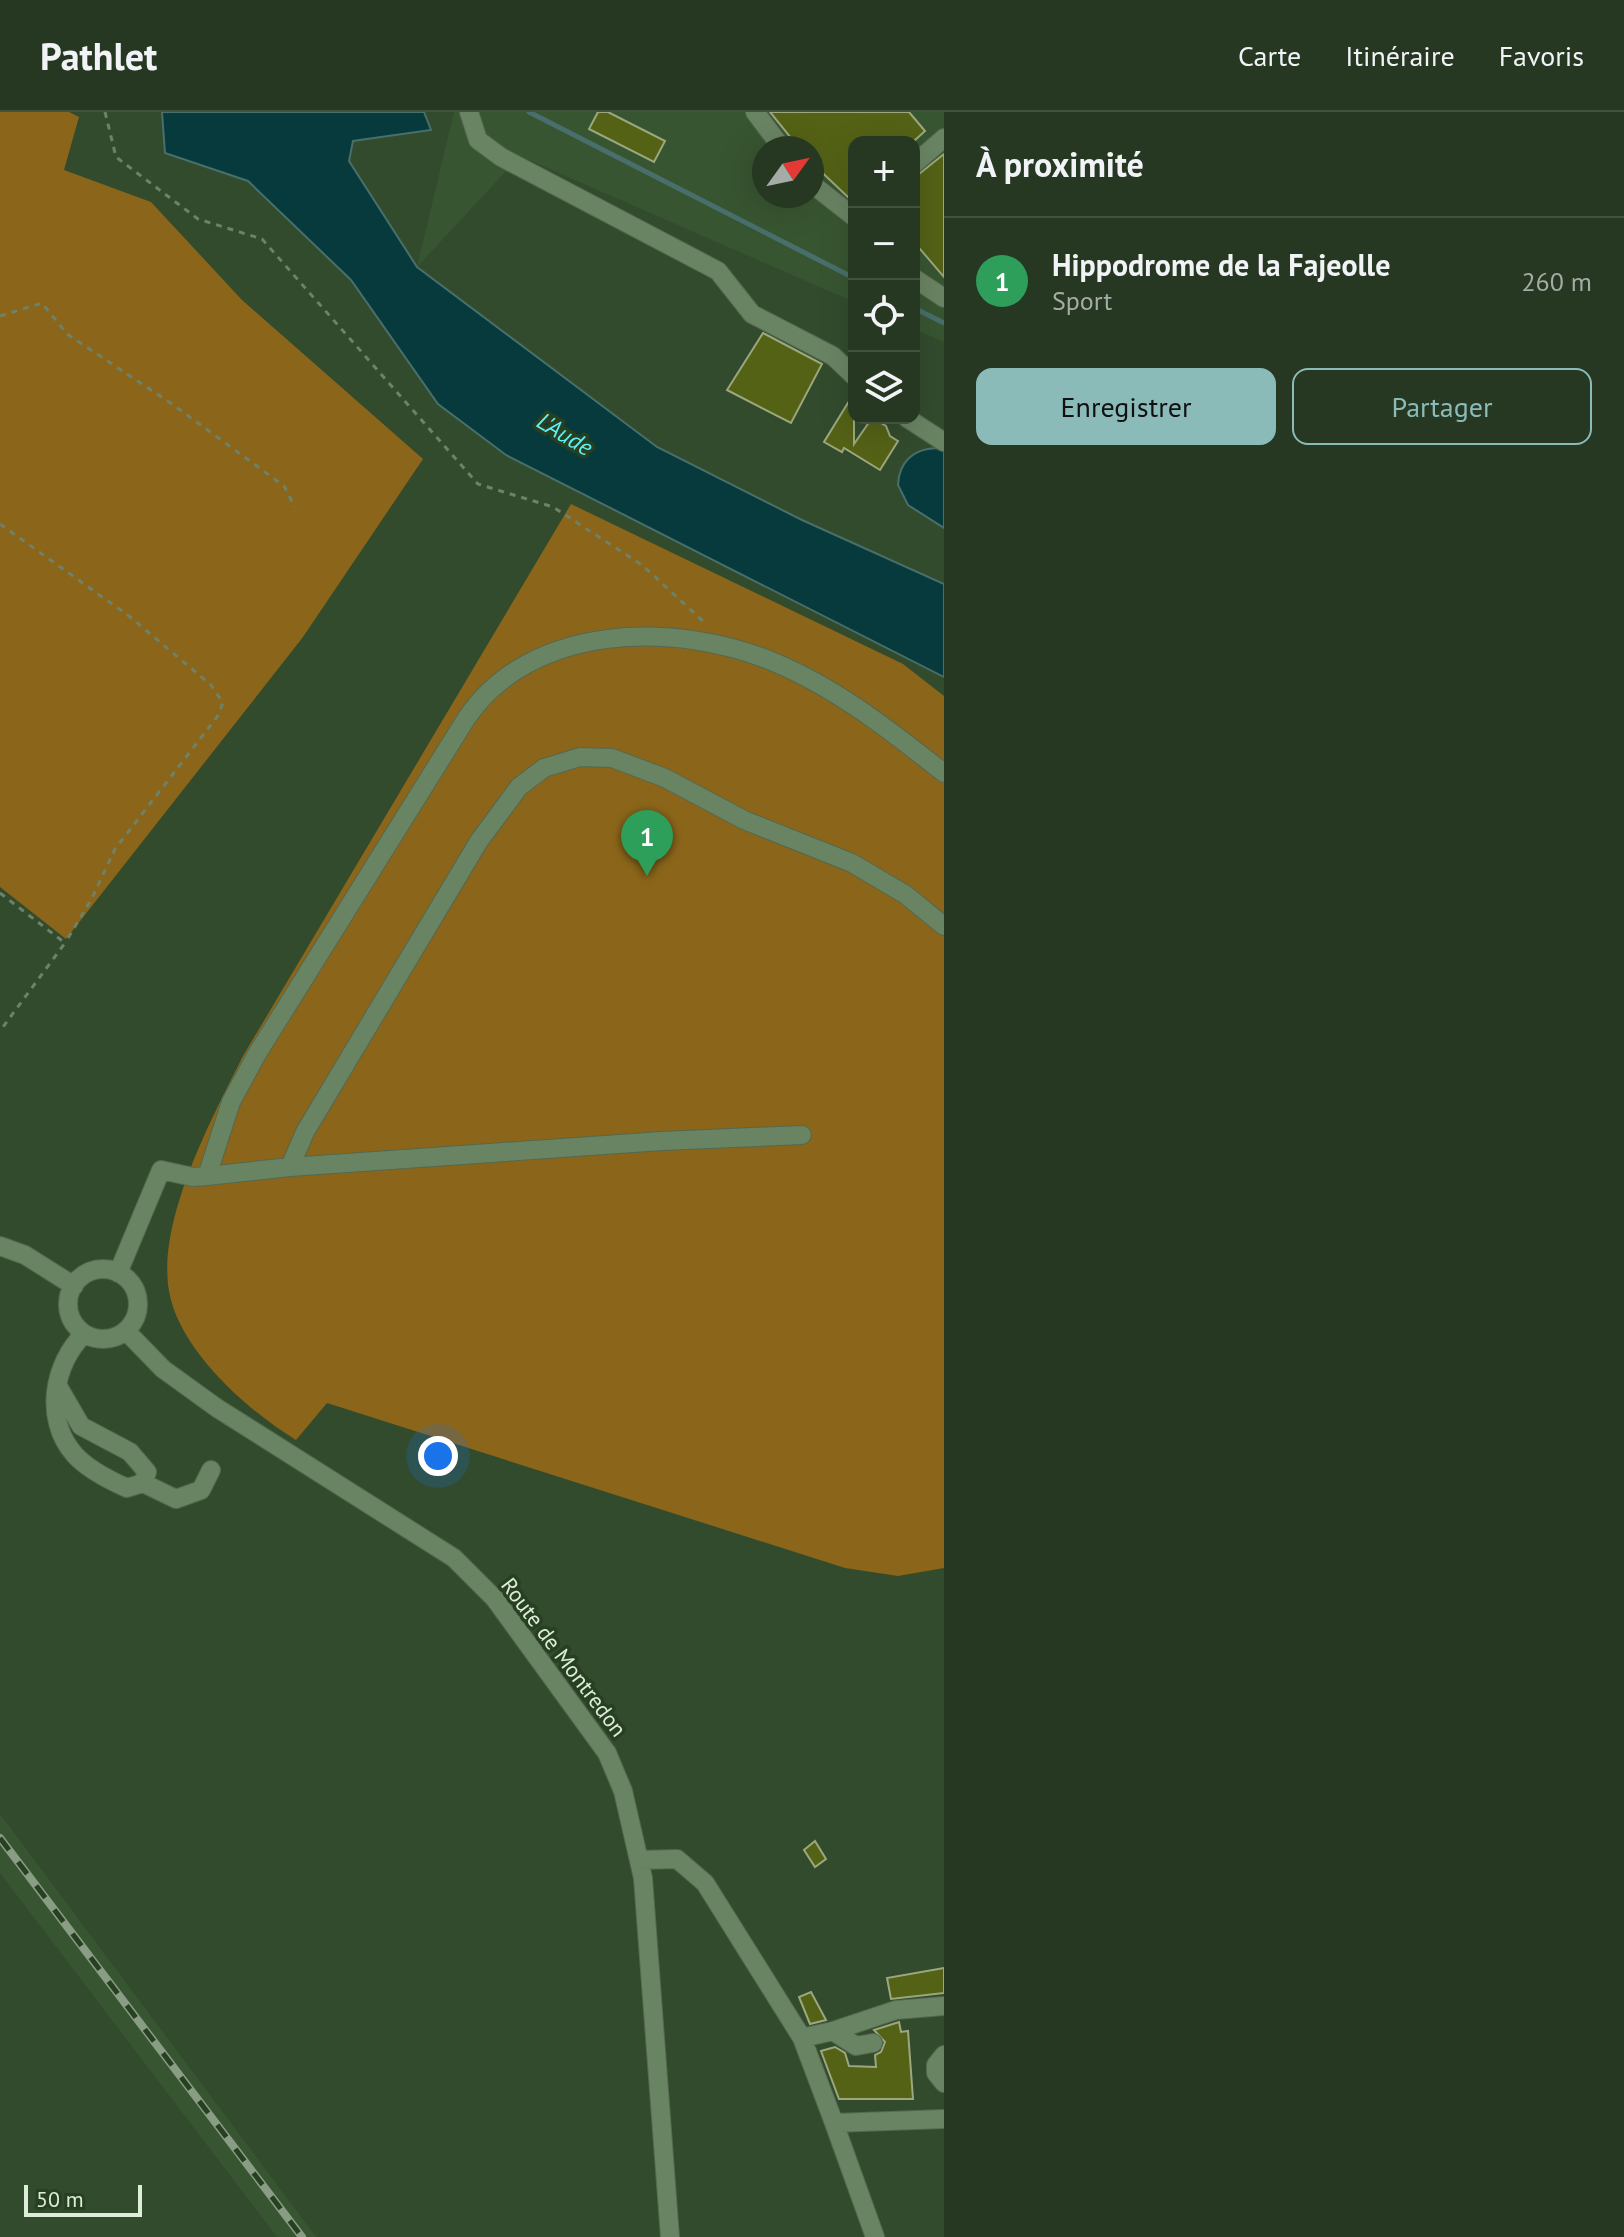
<!DOCTYPE html>
<html lang="fr">
<meta charset="utf-8">
<style>
body{margin:0;font-family:"PT Sans",sans-serif;background:#2e3f2a;color:#f1f3f6}
.controls{position:absolute;right:24px;top:24px;display:grid;overflow:hidden;border-radius:16px;box-shadow:0 8px 32px #0002}
.controls button{width:72px;height:72px;display:grid;place-items:center;padding:0;border:0;border-bottom:2px solid #425240;background:#263822;color:#f1f3f6;font:40px sans-serif}
.compass{position:absolute;left:752px;top:24px;width:72px;height:72px;border-radius:50%;background:#263822;box-shadow:0 8px 32px #0002;rotate:57deg}
.scale{position:absolute;left:24px;bottom:20px;width:118px;box-sizing:border-box;padding-left:8px;border:4px solid #deecda;border-top:0;font-size:22px;line-height:28px;white-space:nowrap;color:#deecda;-webkit-text-stroke:6px #284022;paint-order:stroke}
.you{position:absolute;left:438px;top:1344px;width:28px;height:28px;margin:-20px;border:6px solid #fff;border-radius:50%;background:#1a73e8;box-shadow:0 0 0 12px #1a73e833}
.badge{display:grid;place-items:center;width:52px;height:52px;border-radius:50%;background:#8bbbb9;color:#fff;font-size:26px;font-weight:700}
.pin{position:absolute;translate:-50% -66px;filter:drop-shadow(0 2px 4px #0008)}
.pin::after{content:'';position:absolute;top:42px;width:28px;height:24px;background:inherit;clip-path:polygon(0 0,100% 0,50% 100%)}
.list{margin:0;padding:0;list-style:none}
h2{display:flex;justify-content:space-between;align-items:center;height:104px;margin:0;padding:0 32px;font-size:34px}
h2 small{font-size:26px;font-weight:400;color:#a4aca5}
.list li{display:grid;grid-template-columns:52px 1fr auto;gap:24px;align-items:center;box-sizing:border-box;height:128px;padding:0 32px;border-top:2px solid #425240}
.list b{display:block;font-size:30px;white-space:nowrap}
.list p{margin:0;font-size:26px;white-space:nowrap;color:#a4aca5}
.list em{font-size:26px;font-style:normal;color:#a4aca5}
.actions{display:flex;gap:16px;padding:24px 32px}
.actions a{flex:1;padding:18px 0;border:2px solid #8bbbb9;border-radius:16px;text-align:center;font-size:28px;color:#8bbbb9}
.actions .main{background:#8bbbb9;color:#111}
.icon{flex:none;width:44px;height:44px;fill:none;stroke:currentColor;stroke-width:2;stroke-linecap:round;stroke-linejoin:round}
.map{position:relative;flex:none;width:944px;height:2125px;overflow:hidden}
header{display:flex;align-items:center;gap:48px;box-sizing:border-box;height:112px;padding:0 40px;background:#263822;border-bottom:2px solid #425240}
header strong{font-size:38px}
nav{display:flex;gap:44px;margin-inline-start:auto;font-size:28px}
main{display:flex}
aside{flex:1;background:#263822}
.map>svg:first-child{display:block}
</style>
<header>
<strong>Pathlet</strong>
<nav><a>Carte</a><a>Itinéraire</a><a>Favoris</a></nav>
</header>
<main>
<div class="map">
<svg width="944" height="2125" viewBox="0 0 944 2125">
<rect width="100%" height="100%" fill="#324b2d"/>
<!-- built -->
<path fill="#385531" fill-rule="evenodd" d="M454 0H944V230L914 217V30H854V190L520 44 417 155ZM764 36H812V84H764Z
M0 1702 316 2125H277L0 1761Z"/>
<!-- green -->
<path fill="#8b651a" d="M0 0H69L79 5 64 58 151 90 242 188 423 347 303 525 66 827 0 775Z
M571 392 903 552 944 584V1456L898 1464 845 1456 327 1291 296 1328C248 1299 179 1238 169 1179 157 1108 212 1006 243 944Z"/>
<!-- water -->
<path fill="#073a3c" stroke="#486f6b" stroke-width="2" d="M162 0H424L431 18 353 29 349 49 417 155 657 335 802 408 944 472V565L506 343 438 292 351 168 248 69 165 41Z
M936 336 944 339V416L908 393 898 373C899 350 913 337 936 336Z"/>
<g fill="none" stroke-linecap="round" stroke-linejoin="round">
<!-- stream -->
<path stroke="#486f6b" stroke-width="5" d="M529 0 854 166
M914 196 944 211"/>
</g>
<!-- building -->
<path fill="#546216" stroke="#9ca77e" stroke-width="2" d="M598 0H608L665 29 654 50 589 17Z
M770 0H909L925 19 913 30H854V81L849 86 812 51V36H799Z
M944 42V165L914 130V66Z
M763 221 822 252 791 311 727 278Z
M854 281V332L872 306 886 314 890 324 898 329 880 358 844 336 842 340 824 330Z
M815 1729 826 1747 815 1755 804 1738Z
M944 1856V1881L891 1887 887 1866Z
M811 1880 826 1908 810 1912 799 1885Z
M899 1910 901 1920 908 1919 913 1987H839L821 1939 835 1935 845 1941 849 1954 876 1955 875 1943 881 1940 885 1930 874 1918Z"/>
<g fill="none" stroke-linecap="round" stroke-linejoin="round">
<defs>
<path id="minor" d="M469 0 478 28 501 45 718 159 752 202 833 244 854 264
M755 0 782 36
M914 52 944 26
M812 72 854 105
M914 166 944 186
M907 306 944 330
M290 1055 305 1020 479 729 519 675 544 656 580 645 612 646 665 666 744 708 852 751 906 783 944 814
M207 1064 290 1055 662 1029 802 1023
M0 1134 25 1143 74 1174
M68 1192a35 35 0 1 1 70 0a35 35 0 1 1-70 0Z
M118 1161 161 1058 193 1065 207 1064 231 990 257 942 466 607C531 510 677 509 776 551 838 577 892 620 944 661
M126 1219 163 1257 217 1296 454 1446 495 1487 607 1641 623 1679 643 1766 670 2125
M59 1276 81 1314 130 1340 147 1360 143 1371 127 1376C109 1368 87 1357 74 1342 43 1306 54 1251 84 1222
M143 1371 176 1387 201 1378 211 1358
M640 1748 677 1747 705 1771 802 1926 834 2011 944 2007
M833 1919 896 1898 944 1894
M802 1926 833 1919 856 1934 873 1931
M944 1943 936 1953V1961L944 1971
M834 2011 875 2125"/>
</defs>
<!-- minor casing -->
<use href="#minor" stroke="#54684f" stroke-width="20"/>
<!-- path -->
<path stroke="#6d8268" stroke-width="3" stroke-dasharray="6 6" stroke-linecap="butt" d="M105 0 116 45 198 107 262 127 478 372 553 395 642 453 706 512
M0 204 42 191 67 222 172 292 284 374 295 395
M0 412 129 504 211 573 223 591 217 605 115 737 91 788 65 831
M0 781 65 831 0 919"/>
<!-- minor -->
<use href="#minor" stroke="#698463" stroke-width="18"/>
<defs>
<path id="rail" d="M0 1726 302 2125"/>
</defs>
<!-- rail casing -->
<use href="#rail" stroke="#899c84" stroke-width="8"/>
<!-- rail -->
<use href="#rail" stroke="#284022" stroke-width="5" stroke-dasharray="15" stroke-linecap="butt"/>
</g>
<g text-anchor="middle" dominant-baseline="central" stroke-width="7" stroke-linejoin="round" paint-order="stroke">
<!-- street labels -->
<g font-size="22" fill="#deecda" stroke="#284022">
<text transform="translate(564 1545) rotate(53)">Route de Montredon</text>
</g>
<!-- water labels -->
<g font-size="24" font-style="italic" fill="#5df0f7" stroke="#284022">
<text transform="translate(565 322) rotate(31)">L'Aude</text>
</g>
</g>
</svg>
<div class="controls">
<button>+</button>
<button>−</button>
<button><svg class="icon" aria-label="locate" viewBox="0 0 24 24"><circle cx="12" cy="12" r="6"/><path d="M12 2v4M12 18v4M2 12h4M18 12h4"/></svg></button>
<button><svg class="icon" aria-label="layers" viewBox="0 0 24 24"><path d="M12 4l9 5-9 5-9-5zM3 14l9 5 9-5"/></svg></button>
</div>
<svg class="compass" viewBox="-18 -18 36 36"><path d="M0-13l5 13h-10z" fill="#e53935"/><path d="M0 13l5-13h-10z" fill="#a4aca5"/></svg>
<div class="scale">50 m</div>
<div class="you"></div>
<div class="pin badge" style="left:647px;top:764px;background:#2e9e5b">1</div>
</div>
<aside>
<h2>À proximité<small></small></h2>
<ul class="list">
<li><span class="badge" style="background:#2e9e5b">1</span><div><b>Hippodrome de la Fajeolle</b><p>Sport</p></div><em>260 m</em></li>
</ul>
<div class="actions"><a class="main">Enregistrer</a><a>Partager</a></div>
</aside>
</main>
